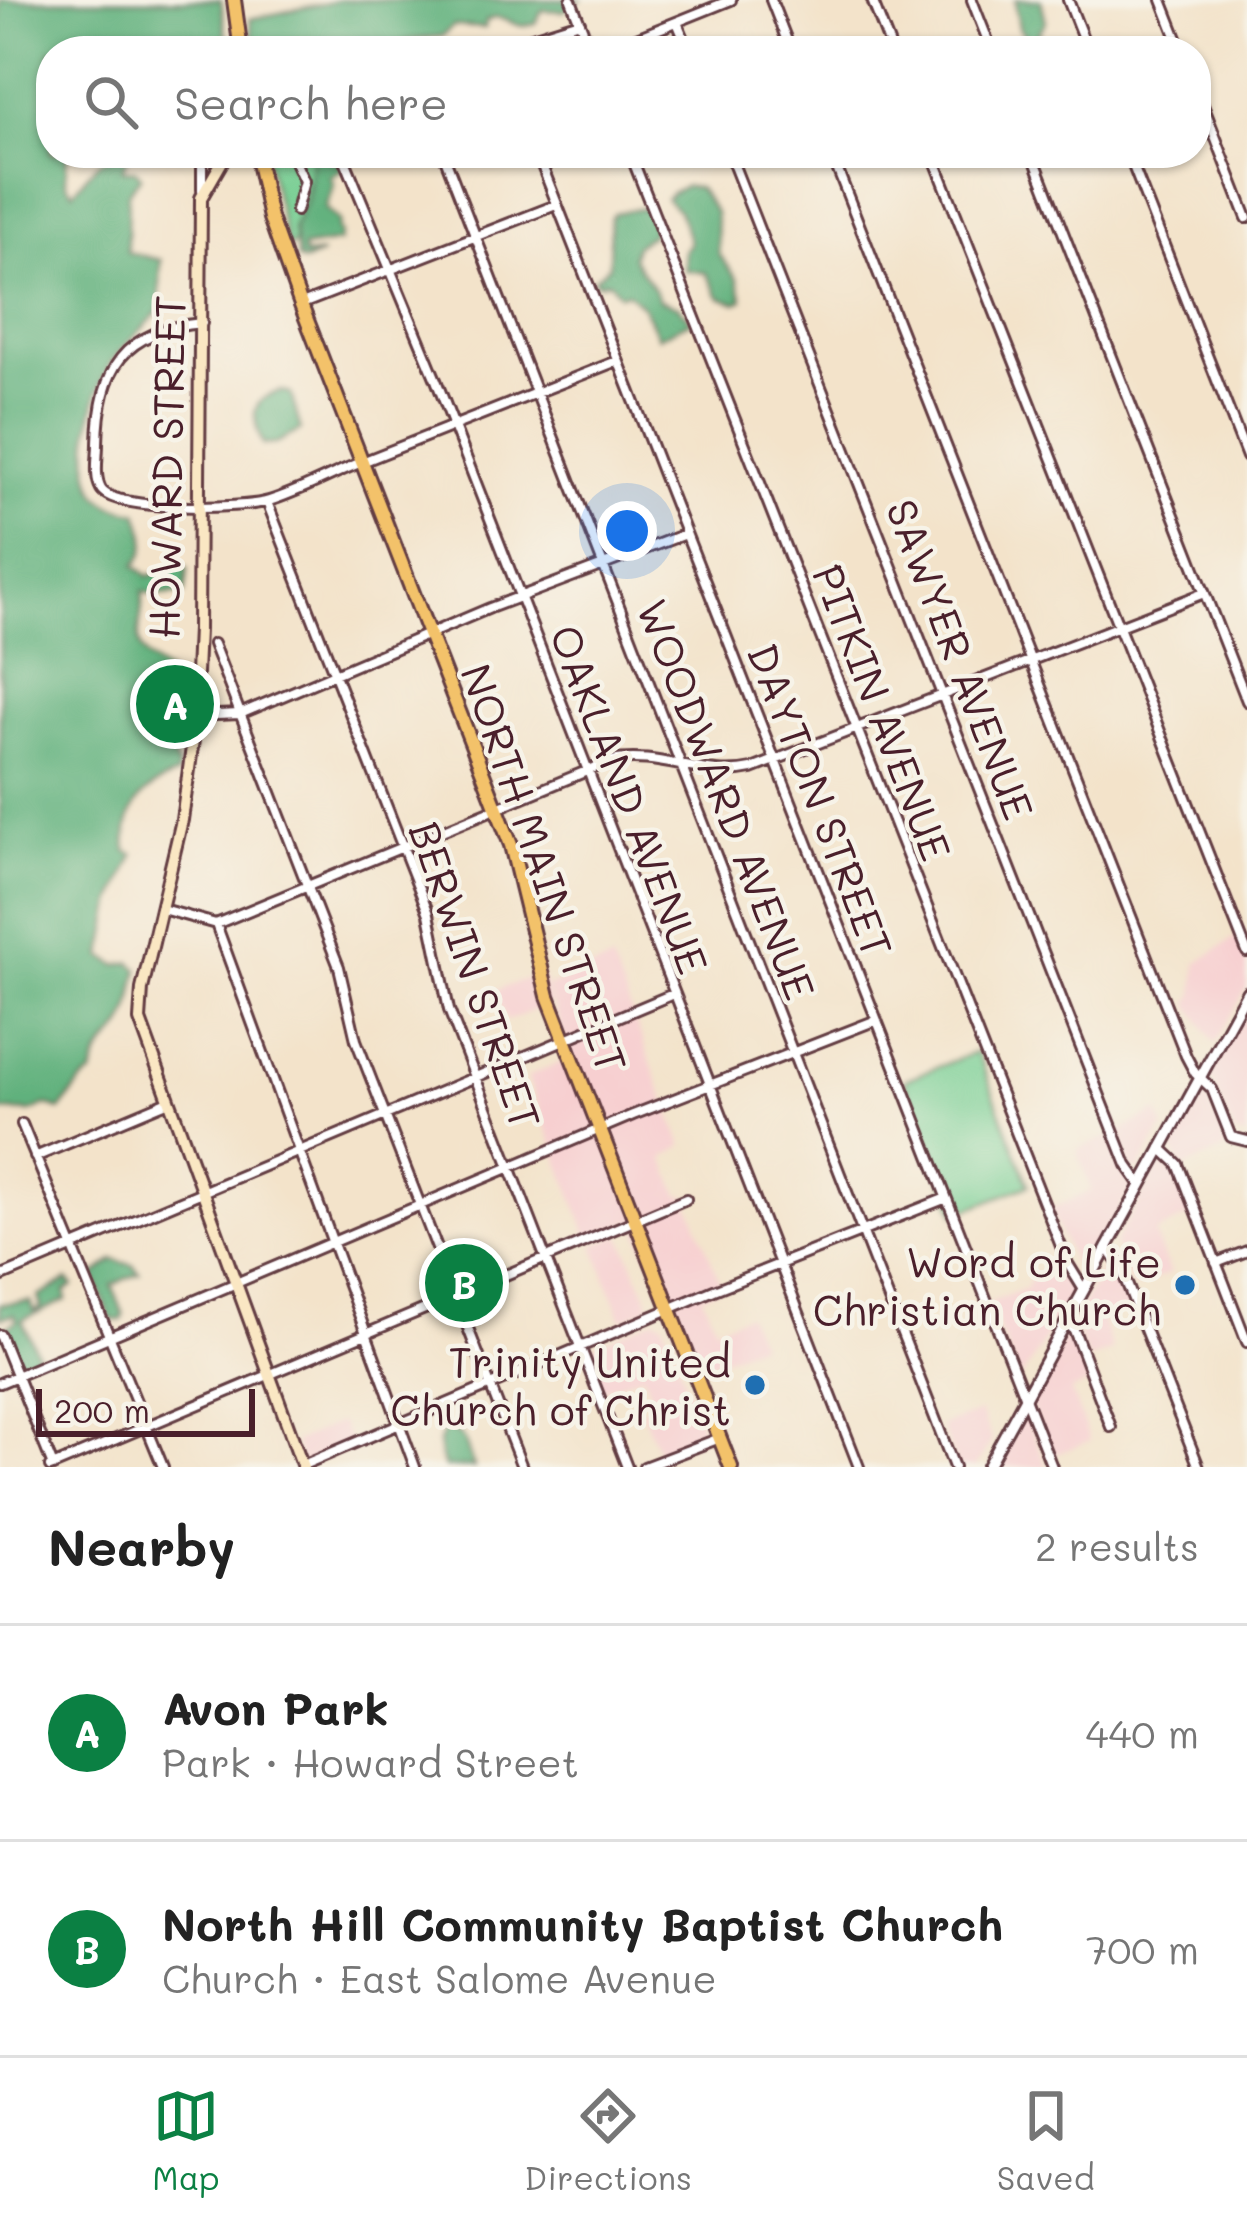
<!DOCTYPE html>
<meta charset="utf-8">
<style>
body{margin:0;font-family:Mali,sans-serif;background:#f6f6f6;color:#222}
.scale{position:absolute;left:36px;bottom:30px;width:219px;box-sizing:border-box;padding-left:12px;border:6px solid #4a1f2b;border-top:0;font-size:33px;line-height:42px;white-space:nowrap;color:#4a1f2b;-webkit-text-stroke:9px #f7f3e8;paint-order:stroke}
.you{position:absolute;left:627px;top:531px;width:42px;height:42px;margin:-30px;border:9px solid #fff;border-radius:50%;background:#1a73e8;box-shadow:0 0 0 18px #1a73e833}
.badge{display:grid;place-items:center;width:78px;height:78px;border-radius:50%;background:#0b8043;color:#fff;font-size:39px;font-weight:700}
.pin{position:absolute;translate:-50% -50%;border:6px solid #fff;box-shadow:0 3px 12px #0006}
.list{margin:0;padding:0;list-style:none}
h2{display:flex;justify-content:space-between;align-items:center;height:156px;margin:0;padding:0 48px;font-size:51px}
h2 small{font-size:39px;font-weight:400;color:#767676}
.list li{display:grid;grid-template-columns:78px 1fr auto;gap:36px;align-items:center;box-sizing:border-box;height:216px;padding:0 48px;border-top:3px solid #e0e0e0}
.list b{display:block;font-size:45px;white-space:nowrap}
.list p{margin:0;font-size:39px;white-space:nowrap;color:#767676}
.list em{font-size:39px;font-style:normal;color:#767676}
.icon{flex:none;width:66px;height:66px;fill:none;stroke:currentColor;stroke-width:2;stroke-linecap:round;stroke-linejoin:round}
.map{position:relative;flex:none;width:1247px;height:1467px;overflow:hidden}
.search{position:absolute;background:#fff;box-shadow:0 3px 9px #0004;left:36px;right:36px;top:36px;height:132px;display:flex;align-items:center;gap:30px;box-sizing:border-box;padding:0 42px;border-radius:48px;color:#767676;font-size:45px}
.sheet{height:588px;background:#fff}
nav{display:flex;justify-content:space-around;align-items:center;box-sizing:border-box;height:168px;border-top:3px solid #e0e0e0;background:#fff;font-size:33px;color:#767676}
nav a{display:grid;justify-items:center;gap:6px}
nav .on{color:#0b8043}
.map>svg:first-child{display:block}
</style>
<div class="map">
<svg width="1247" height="1467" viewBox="0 0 1247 1467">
<rect width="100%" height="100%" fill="#f7f3e8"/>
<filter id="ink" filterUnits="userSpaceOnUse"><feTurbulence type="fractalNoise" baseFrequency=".00833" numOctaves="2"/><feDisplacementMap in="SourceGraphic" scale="24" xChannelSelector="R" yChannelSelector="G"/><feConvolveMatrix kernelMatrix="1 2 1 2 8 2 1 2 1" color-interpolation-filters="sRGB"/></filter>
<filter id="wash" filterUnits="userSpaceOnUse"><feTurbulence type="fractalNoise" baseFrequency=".004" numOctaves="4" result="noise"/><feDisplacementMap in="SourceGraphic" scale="48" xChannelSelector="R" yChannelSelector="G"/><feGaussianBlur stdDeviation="2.7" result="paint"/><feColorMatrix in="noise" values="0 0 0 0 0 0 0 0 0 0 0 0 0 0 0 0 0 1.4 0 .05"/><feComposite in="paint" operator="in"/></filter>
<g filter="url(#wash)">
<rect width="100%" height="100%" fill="#f3e3ca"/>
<!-- built -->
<path fill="#f7cfd0" d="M1238 935 1247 959V988L1215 1044 1189 1003 1195 994 1197 964Z
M612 961 683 1146 664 1158 680 1196 686 1195 722 1287 702 1296 716 1327 747 1314 760 1343 693 1370 634 1220 589 1239 527 1077 571 1058 547 987Z
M541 973 551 1003 507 1021 495 991Z
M1247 1005V1137L1234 1134 1210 1074Z
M1202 1086 1228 1148 1182 1169 1170 1141Z
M1158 1111 1164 1127 1138 1171 1132 1170 1117 1133Z
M1112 1135 1132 1186 1080 1280 1050 1209 1091 1191 1077 1150Z
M1163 1159 1173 1162 1193 1215 1154 1233 1170 1273 1134 1288 1114 1244Z
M621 1234 651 1306 622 1320 594 1245Z
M1109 1257 1115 1262 1132 1309 1102 1321 1112 1350 1088 1360 1073 1321Z
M1064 1266 1073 1291 1020 1381 989 1303 1028 1287 1027 1282Z
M655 1318 663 1322 704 1433 702 1438 659 1454 641 1410 655 1404 643 1374 601 1390 586 1350Z
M1068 1329 1073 1333 1092 1382 1071 1391 1090 1441 1051 1456 1029 1400Z
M980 1412 992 1440 976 1467H958L941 1426Z
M1024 1412 1047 1467H993Z
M340 1422 351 1444 303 1465 294 1442Z"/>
<!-- green -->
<path fill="#77ce93" stroke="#60765f" stroke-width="3" d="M265 153H313L306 201 293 228 295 243 288 248Z
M977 1052 1029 1185 956 1214 904 1080Z"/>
<!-- forest -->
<path fill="#61b17d" stroke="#566854" stroke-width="3" d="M0 0H221L228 51H51V153H67L66 182 73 192C92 170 99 153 130 153L122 170H136L141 176 128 193 127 252 161 260 159 311C144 329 121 346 109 366 92 394 79 463 97 493 106 506 123 510 138 512 145 532 152 548 135 565L148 576 183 566 188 569 185 593 152 595 143 591C142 637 124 648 171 675L167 741 178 768 177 775C141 788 123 811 127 851L134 855 113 904 103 956 117 965 131 962 139 969C133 989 134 1009 123 1026 109 1047 97 1048 92 1076 76 1083 72 1098 60 1110L46 1105 31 1112 0 1111Z
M341 0H580L563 11 542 10 536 24 521 26 496 17 486 21 485 28 453 26 442 36 406 41 385 51H254L250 19Z
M1015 0H1041L1046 21 1038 34 1050 51H1035L1019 28Z
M313 153H326L331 162H338L344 168 330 177 334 184 325 208 339 222 337 229 340 233 339 242 303 248 304 255 322 254 303 262 298 259 293 228 306 201Z
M686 186 698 188 715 212 719 254 738 280 743 300 736 303 719 297 706 273 685 270 684 251 690 242 679 212 666 199 672 192Z
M645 208 653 223 652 234 635 246 632 256C640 273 654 283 659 300L678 306 691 321 658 337 644 308 627 292 620 294 609 281 597 283 594 279 609 266 610 218 614 213Z
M281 391 291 394 301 430 274 444 263 445C252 417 248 400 281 391Z
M114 1260 133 1265 140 1273 112 1285 124 1315 122 1320H111L94 1275Z
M68 1280 73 1286 65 1291 66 1300 22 1320 39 1357 18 1361 3 1329 17 1320 14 1314 0 1318V1304L30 1301 35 1311 41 1307 38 1297Z
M446 1429C468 1433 466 1450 474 1467H444C438 1453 435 1441 446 1429Z"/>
</g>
<g filter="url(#ink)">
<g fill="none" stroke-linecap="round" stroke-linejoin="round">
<defs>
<path id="minor" d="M571 0 591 51
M771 0 791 51
M872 0 892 51
M972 0 992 51
M1068 0 1088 51
M1162 0 1182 51
M677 22 689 51
M487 51 580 22
M604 51 731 0
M1196 87 1247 218
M202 153V190
M291 153 304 181 296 211
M342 153 436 380 859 1467
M443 153 954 1467
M537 153 1052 1467
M630 153 1068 1264 1084 1290
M729 153 1127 1165 1141 1185
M831 153 1186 1056 1195 1073 1212 1089 1231 1137 1247 1141
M932 153 1247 952
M1032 153 1247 701
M1128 153 1247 457
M302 304 556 205
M202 323C123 330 99 369 98 444 98 457 94 477 101 489 114 512 244 509 269 501 301 491 331 474 362 462 447 428 532 394 617 361
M267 502 429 914 449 1010 627 1467
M213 644 339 967 356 1040 522 1467
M194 716 240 714 490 608 685 534
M162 909 216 924 611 761C660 751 704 780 752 769L1204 593
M216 924 415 1467
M22 1124 163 1467
M1161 1148 1178 1164 1247 1342
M35 1157 169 1101
M1107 1247 1120 1266 1199 1467
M1216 1263 1247 1251
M0 1277 673 994
M1066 1322 1074 1330 1111 1427
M0 1335 53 1466
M0 1383 633 1115 874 1021
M303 1465 714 1290 944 1199
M50 1467 686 1199
M644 1467 720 1438"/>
<path id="tertiary" d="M987 1467 1247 992"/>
<path id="secondary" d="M227 153 201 198 198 629 193 740 182 820 142 989 140 1020 303 1467"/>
<path id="primary" d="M234 0 241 51
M256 153 270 218 301 305 511 845 548 996 731 1467"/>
</defs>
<!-- minor casing -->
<use href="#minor" stroke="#633c43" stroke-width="14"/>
<!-- tertiary casing -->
<use href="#tertiary" stroke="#633c43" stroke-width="15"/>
<!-- secondary casing -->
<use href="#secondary" stroke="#633c43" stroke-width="16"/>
<!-- primary casing -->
<use href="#primary" stroke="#633c43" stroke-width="18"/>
<!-- minor -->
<use href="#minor" stroke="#fff" stroke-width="8"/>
<!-- tertiary -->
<use href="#tertiary" stroke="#fff" stroke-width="9"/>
<!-- secondary -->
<use href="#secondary" stroke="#fae7c3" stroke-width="10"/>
<!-- primary -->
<use href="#primary" stroke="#f3c26a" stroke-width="12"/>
</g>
</g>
<!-- markers -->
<g fill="#1f6fb2" stroke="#f7f3e8" stroke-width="4.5">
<circle cx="1185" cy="1285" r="12"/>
<circle cx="755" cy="1385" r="12"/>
</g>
<g text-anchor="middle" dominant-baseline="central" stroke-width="9" stroke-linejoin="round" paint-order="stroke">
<!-- street labels -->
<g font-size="42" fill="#4a1f2b" stroke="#f7f3e8">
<text transform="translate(166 467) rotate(-89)">HOWARD STREET</text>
<text transform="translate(961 659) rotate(69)">SAWYER AVENUE</text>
<text transform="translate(883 712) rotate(69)">PITKIN AVENUE</text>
<text transform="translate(630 799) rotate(69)">OAKLAND AVENUE</text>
<text transform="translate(727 799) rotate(69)">WOODWARD AVENUE</text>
<text transform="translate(821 800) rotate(69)">DAYTON STREET</text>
<text transform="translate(545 868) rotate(71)">NORTH MAIN STREET</text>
<text transform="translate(476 975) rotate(71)">BERWIN STREET</text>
</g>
<!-- poi labels -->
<g font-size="42" fill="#4a1f2b" stroke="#f7f3e8" text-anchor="end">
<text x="1161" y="1261">Word of Life<tspan x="1161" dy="48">Christian Church</tspan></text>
<text x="731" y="1361">Trinity United<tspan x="731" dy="48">Church of Christ</tspan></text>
</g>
</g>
</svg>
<div class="scale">200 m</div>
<div class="you"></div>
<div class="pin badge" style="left:175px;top:704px">A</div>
<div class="pin badge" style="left:464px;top:1283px">B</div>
<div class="search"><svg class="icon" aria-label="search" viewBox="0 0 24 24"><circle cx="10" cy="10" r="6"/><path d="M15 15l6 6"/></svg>Search here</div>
</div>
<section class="sheet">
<h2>Nearby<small>2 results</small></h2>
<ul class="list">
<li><span class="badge">A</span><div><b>Avon Park</b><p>Park · Howard Street</p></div><em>440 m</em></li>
<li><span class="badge">B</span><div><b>North Hill Community Baptist Church</b><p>Church · East Salome Avenue</p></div><em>700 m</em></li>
</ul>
</section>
<nav>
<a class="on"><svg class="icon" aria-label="map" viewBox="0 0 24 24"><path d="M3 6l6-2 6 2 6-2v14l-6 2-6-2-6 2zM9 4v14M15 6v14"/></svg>Map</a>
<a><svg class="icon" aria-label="directions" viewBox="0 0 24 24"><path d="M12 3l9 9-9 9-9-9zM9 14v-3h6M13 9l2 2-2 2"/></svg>Directions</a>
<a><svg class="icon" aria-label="saved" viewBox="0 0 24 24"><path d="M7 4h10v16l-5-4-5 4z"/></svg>Saved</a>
</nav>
